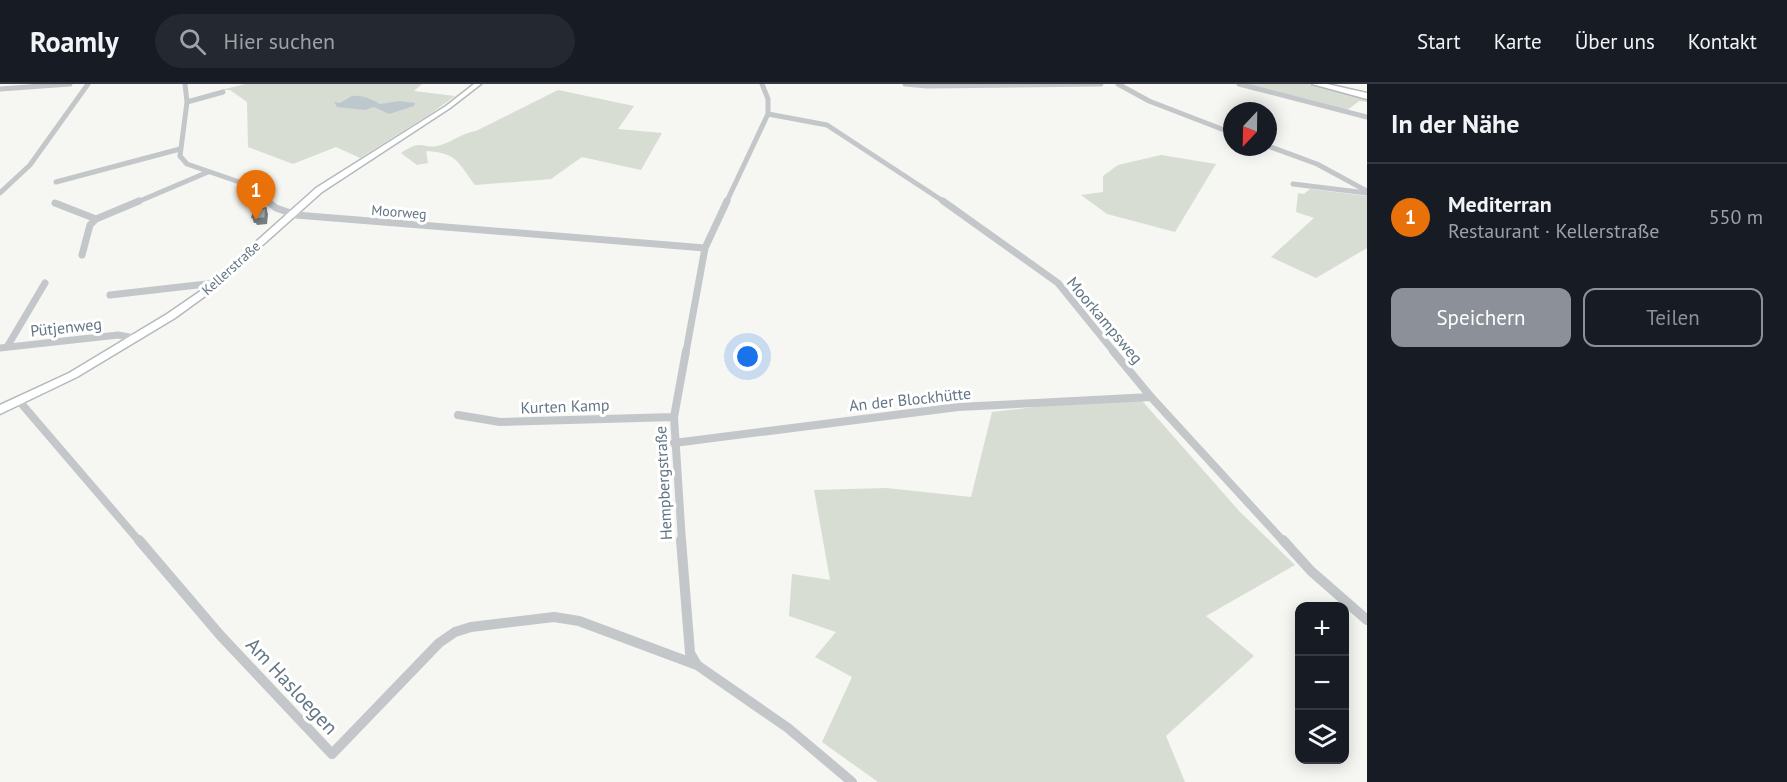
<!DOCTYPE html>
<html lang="de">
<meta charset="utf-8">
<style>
body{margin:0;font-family:"PT Sans",sans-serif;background:#242831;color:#f1f3f6}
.controls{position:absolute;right:18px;bottom:18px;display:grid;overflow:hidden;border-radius:12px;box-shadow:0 3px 15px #0003}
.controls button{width:54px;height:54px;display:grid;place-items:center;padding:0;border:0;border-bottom:2px solid #363941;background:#171b24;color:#f1f3f6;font:30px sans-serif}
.compass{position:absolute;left:1223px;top:18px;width:54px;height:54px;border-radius:50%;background:#171b24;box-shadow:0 3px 15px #0003;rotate:202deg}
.you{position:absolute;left:748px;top:273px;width:21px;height:21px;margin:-15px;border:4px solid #fff;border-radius:50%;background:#1a73e8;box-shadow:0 0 0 9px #1a73e833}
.badge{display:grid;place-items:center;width:39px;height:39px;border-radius:50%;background:#8c9099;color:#fff;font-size:20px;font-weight:700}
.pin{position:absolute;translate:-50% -50px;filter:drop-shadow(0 2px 3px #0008)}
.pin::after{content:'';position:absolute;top:32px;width:21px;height:18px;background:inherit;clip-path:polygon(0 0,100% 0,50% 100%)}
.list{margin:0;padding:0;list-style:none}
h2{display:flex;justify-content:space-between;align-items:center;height:78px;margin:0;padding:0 24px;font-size:26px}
h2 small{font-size:20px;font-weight:400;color:#9ea1a6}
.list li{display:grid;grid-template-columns:39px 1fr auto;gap:18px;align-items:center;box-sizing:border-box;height:108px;padding:0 24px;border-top:2px solid #363941}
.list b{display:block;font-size:22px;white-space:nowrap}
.list p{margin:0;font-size:20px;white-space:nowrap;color:#9ea1a6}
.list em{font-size:20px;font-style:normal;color:#9ea1a6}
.actions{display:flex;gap:12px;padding:18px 24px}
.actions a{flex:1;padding:14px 0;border:2px solid #8c9099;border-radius:12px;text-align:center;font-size:21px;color:#8c9099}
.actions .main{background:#8c9099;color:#fff}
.icon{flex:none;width:33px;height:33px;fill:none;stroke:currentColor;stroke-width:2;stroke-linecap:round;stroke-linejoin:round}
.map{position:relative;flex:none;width:1367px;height:698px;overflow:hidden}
header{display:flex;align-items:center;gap:36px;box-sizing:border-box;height:84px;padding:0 30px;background:#171b24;border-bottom:2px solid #363941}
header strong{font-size:28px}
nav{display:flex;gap:33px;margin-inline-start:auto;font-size:21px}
.search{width:420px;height:54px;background:#242831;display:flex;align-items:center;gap:15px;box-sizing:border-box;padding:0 21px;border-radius:33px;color:#9ea1a6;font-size:22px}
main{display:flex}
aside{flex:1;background:#171b24}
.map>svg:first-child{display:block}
</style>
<header>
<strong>Roamly</strong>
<div class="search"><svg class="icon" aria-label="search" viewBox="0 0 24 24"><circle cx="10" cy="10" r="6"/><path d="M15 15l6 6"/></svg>Hier suchen</div>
<nav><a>Start</a><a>Karte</a><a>Über uns</a><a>Kontakt</a></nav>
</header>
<main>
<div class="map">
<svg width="1367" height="698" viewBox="0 0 1367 698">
<rect width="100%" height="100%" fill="#f6f6f2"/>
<!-- green -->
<path fill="#d7ddd3" d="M245 0H422L414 7 455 12 430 30 360 74 336 63 293 80 248 63 247 18 230 6H221Z
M1243 0H1308L1367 14V18L1359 17 1346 27Z
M558 6 634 22 618 45 662 49 641 86 582 73 551 95 475 101C457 77 457 69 426 67L428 79 417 81 401 69C424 53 423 67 441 61 454 57 462 49 476 47Z
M1161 71 1216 80 1175 148 1107 130 1081 111 1103 108V92L1118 81Z
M1310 105 1367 112V164L1316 194 1271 173 1314 134 1296 128 1298 109 1304 110Z
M1137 311 1240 428 1295 481 1206 532 1254 572 1166 652 1185 698H878L822 658 852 593 815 573 836 548 789 532 792 490 830 496 814 406 886 404 971 413 992 328Z"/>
<!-- water -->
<path fill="#bcc8cd" d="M352 12C363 11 373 16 380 20L399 17 415 19 414 22 389 30 374 23 365 26 337 23 334 18 340 19Z"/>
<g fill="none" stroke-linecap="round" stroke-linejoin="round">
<defs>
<path id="secondary" d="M474 0H481L450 24 322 108 208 210 175 234 77 293 0 330V321L69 289 167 230 202 206 316 104 446 22Z"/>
<path id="motorway" d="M1312 0H1327L1367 9V15Z"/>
</defs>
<!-- secondary casing -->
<use href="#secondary" stroke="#b3b9bd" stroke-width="3"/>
<!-- motorway casing -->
<use href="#motorway" stroke="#b5b9bc" stroke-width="3"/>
<!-- minor-far3 -->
<path stroke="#c3c7ca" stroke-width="5" d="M185 0 187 18 180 72 187 80 248 101 269 119
M905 0 927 2 1101 0
M1118 0 1149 17 1232 49
M1239 0 1367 33
M0 5 70 0
M187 18 223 8
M768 30 827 41 946 119
M1268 62 1317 80 1367 107
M56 98 180 65
M1293 100 1367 109
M0 109 30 81 88 0
M135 119 208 88
M726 119 768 30V15L762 0"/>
<!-- minor-far2 -->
<path stroke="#c3c7ca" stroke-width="7" d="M267 117 276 124 296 131 705 164
M943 117 1058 199 1114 268
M55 119 96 135
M82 171 90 141 96 135 139 117
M110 211 215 199
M7 263 45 199
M0 264 118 251 134 254
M686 268 705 164 727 117"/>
<!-- minor-far1 -->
<path stroke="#c3c7ca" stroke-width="8" d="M1113 267 1151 313 1284 458
M20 318 140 458
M458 331 500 338 674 333
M674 359 958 323 1151 313
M682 458 674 333 686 267"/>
<!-- minor -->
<path stroke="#c3c7ca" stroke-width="10" d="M139 456 220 551 332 670 439 559 455 548 471 543 554 533 579 537 697 581
M681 456 690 569 697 581 788 644 852 698
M1283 456 1311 487 1367 536"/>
<!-- secondary -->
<use href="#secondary" fill="#fff" fill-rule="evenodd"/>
<!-- motorway -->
<use href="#motorway" fill="#fff" fill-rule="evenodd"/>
</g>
<!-- shaded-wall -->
<path fill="#787e82" d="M266 124 268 130 267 140 257 141 256 139H254L252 133Z"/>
<!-- building -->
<path fill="#abb4b9" stroke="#787e82" stroke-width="1.5" d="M266 124 265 134 255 135V132L252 133 254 126Z"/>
<g text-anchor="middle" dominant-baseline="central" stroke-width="6" stroke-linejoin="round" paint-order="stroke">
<!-- far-street labels -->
<g font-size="14" fill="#637685" stroke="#fff">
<text transform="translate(399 128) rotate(4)">Moorweg</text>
<text transform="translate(231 184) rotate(-42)">Kellerstraße</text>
</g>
<!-- street labels -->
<g font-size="16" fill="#637685" stroke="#fff">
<text transform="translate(1105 236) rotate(50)">Moorkampsweg</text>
<text transform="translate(66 243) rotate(-6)">Pütjenweg</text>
<text transform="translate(910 315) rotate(-6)">An der Blockhütte</text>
<text transform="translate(565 322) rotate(-2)">Kurten Kamp</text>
<text transform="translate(663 399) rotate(-93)">Hempbergstraße</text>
</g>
<!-- near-street labels -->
<g font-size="20" fill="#637685" stroke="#fff">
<text transform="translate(292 602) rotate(47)">Am Hasloegen</text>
</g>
</g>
</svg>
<div class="controls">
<button>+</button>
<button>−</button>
<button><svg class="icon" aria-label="layers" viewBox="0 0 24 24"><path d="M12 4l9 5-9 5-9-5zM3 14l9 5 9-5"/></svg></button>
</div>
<svg class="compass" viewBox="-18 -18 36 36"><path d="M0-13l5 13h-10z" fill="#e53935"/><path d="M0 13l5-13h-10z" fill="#9ea1a6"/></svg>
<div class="you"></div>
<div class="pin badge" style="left:256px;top:136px;background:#e8710a">1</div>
</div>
<aside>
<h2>In der Nähe<small></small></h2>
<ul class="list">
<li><span class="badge" style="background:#e8710a">1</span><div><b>Mediterran</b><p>Restaurant · Kellerstraße</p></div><em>550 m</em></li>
</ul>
<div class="actions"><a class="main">Speichern</a><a>Teilen</a></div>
</aside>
</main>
